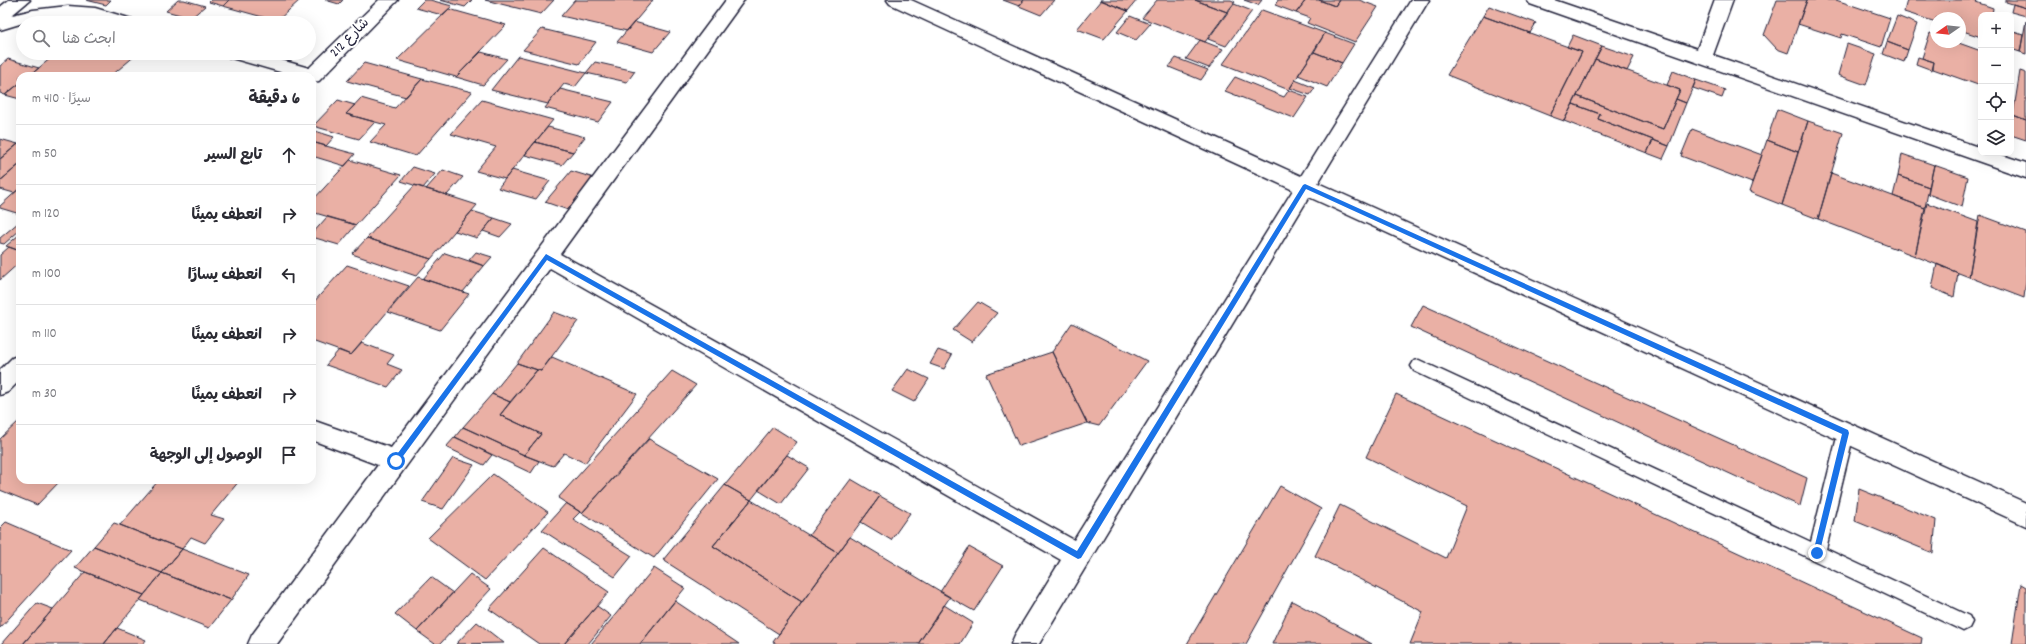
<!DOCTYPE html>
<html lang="ar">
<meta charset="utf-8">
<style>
body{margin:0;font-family:Dekko,"Playpen Sans Arabic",sans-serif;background:#f7f7f7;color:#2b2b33;direction:rtl}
.controls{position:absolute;right:12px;top:12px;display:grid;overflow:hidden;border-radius:8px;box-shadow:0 4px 16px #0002}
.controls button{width:36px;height:36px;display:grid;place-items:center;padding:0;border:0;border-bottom:1px solid #e1e1e2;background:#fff;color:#2b2b33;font:20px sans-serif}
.compass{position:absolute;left:1930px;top:12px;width:36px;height:36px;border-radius:50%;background:#fff;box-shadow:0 4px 16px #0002;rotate:256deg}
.stop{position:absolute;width:12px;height:12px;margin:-9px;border:3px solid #1a73e8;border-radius:50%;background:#fff}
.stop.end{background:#1a73e8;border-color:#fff;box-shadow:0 1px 4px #0008}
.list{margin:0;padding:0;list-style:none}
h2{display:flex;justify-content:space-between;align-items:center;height:52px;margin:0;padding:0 16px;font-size:17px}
h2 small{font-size:13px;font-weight:400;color:#7c7c81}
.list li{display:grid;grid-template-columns:26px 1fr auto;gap:12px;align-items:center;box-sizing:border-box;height:60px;padding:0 16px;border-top:1px solid #e1e1e2}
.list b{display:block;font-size:15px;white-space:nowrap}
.list em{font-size:13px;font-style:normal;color:#7c7c81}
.icon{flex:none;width:22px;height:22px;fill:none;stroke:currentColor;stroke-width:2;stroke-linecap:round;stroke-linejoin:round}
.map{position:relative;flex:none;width:2026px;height:644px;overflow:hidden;direction:ltr}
.search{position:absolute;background:#fff;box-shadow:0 4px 16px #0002;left:16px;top:16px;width:300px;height:44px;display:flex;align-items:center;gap:10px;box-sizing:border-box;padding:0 14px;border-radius:22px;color:#7c7c81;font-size:15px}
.panel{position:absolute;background:#fff;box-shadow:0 4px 16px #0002;left:16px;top:72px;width:300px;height:412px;border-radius:12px;direction:rtl}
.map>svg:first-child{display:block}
</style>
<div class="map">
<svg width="2026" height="644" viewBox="0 0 2026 644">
<rect width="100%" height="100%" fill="#fff"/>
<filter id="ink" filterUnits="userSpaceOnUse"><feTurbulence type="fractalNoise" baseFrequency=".025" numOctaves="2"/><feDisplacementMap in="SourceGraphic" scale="8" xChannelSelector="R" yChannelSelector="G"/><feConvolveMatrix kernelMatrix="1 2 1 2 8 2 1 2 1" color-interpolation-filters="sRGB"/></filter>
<g filter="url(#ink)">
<!-- building -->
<path fill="#eab0a5" stroke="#22223b" d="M86 0H111L106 5Z
M178 0H184L205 6 191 18 166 11Z
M211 0H229L223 6 209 2Z
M229 0H300L277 21 223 6Z
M325 0H343L339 4Z
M424 0H430L452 6 442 15 416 8Z
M440 0H472L465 7Z
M485 0H554L541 14Z
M575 0H653L627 31 561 16Z
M1003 0H1024L1019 6Z
M1024 0H1054L1041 15 1019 6Z
M1100 0H1137L1128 11Z
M1101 0 1128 11 1104 39 1077 29Z
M1157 0H1195L1227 12 1205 42 1142 18Z
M1195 0H1231L1235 2 1227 12Z
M1244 0H1262L1258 5Z
M1278 0H1306L1296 13 1275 5Z
M1306 0H1319L1335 6 1339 0H1359L1378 7 1355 42 1307 23 1310 18 1296 13Z
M1319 0H1339L1335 6Z
M1777 0H1807L1788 53 1777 49 1764 35Z
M1807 0H1836L1890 18 1881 47 1842 34 1841 38 1798 24Z
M1907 0H1978L1976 2 1993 8 1992 15H1981V37L1960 30V18H1936V22L1904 12Z
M2006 0H2026V8L2006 2Z
M1234 4 1252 11 1226 46 1208 39Z
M2013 4 2026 8V16L2011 12Z
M1489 6 1536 23 1530 33 1483 16Z
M449 9 506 25 456 77 397 60Z
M1262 10 1325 33 1289 90 1223 64Z
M1130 16 1150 24 1136 40 1117 32Z
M1483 16 1582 52 1550 116 1447 75Z
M1897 16 1917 24 1908 50 1887 42Z
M2026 21V54L2020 52Z
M634 22 670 32 653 52 617 42Z
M542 29 596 42 579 64 523 50Z
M2011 31 2023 35 2020 52 2011 49Z
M1325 33 1354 44 1342 63 1314 52Z
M1930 33 1936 35V42H1956L1981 51V80H1979L1978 85 1933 69 1934 62 1922 58Z
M1573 35 1602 46 1564 121 1550 116 1582 52 1567 47Z
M1200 40 1223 49 1209 68 1186 59Z
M1887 42 1908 50 1904 62 1883 54Z
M1847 44 1876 54 1866 85 1838 75Z
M1602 46 1634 57 1627 71 1595 59Z
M481 52 507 59 483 85 456 77Z
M1314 52 1342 63 1327 87 1298 75Z
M57 53H135L137 54 111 76H29Z
M518 56 586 73 575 87 564 84 548 104 491 90Z
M1918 57 1934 62 1932 70 1916 64Z
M1176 58 1208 70 1201 80 1169 67Z
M8 59 39 68 29 76H20V83L5 95 0 93V66Z
M1595 59 1680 90 1663 129 1577 96Z
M595 62 635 71 627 82 586 73Z
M364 63 422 79 406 97 347 81Z
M1673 71 1696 80 1686 103 1676 99 1680 90 1667 85Z
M2020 71 2026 73V120L2013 115Z
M1235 77 1284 97 1289 90 1308 97 1294 118 1225 91Z
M422 79 472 92 416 156 370 142 386 125 346 114 361 98 395 108Z
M1295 80 1315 88 1310 95 1290 88Z
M1696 80 1725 90 1722 98 1693 88Z
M20 83V99L5 95Z
M560 89 613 102 598 122 545 108Z
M1577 96 1663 129 1676 99 1686 103 1669 146 1598 119 1600 114 1573 104Z
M338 100 355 105 346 114 375 122 359 139 313 126Z
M482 100 553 120 505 179 476 171 496 147 451 134Z
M1573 104 1600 114 1598 119 1653 140 1647 153 1564 121Z
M1777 109 1808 121 1798 152 1767 140Z
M2013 115 2026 120V140L2011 135Z
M1808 121 1843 133 1818 219 1782 205Z
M548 127 585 137 573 152 535 142Z
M1692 129 1762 155 1752 183 1681 156Z
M312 130 334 137 326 146 312 142Z
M0 139 18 144 0 159Z
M1653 140 1669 146 1663 159 1647 153Z
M1767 140 1798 152 1782 205 1749 192Z
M312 142 326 146 355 154 345 166 312 156Z
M535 142 573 152 562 165 525 155Z
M18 144 20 145V164L0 181V159Z
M1902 154 1934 165 1929 187 1898 176Z
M350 160 401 175 356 225 312 212V201Z
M20 164V188L14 193 0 189V181Z
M1934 165 1968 177 1962 207 1928 194Z
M413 167 435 174 423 188 401 181Z
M443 170 463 177 447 195 426 189Z
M512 170 550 181 536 199 498 188Z
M571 171 594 178 568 210 545 202Z
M1831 173 1925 208 1915 256 1818 219Z
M1898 176 1929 187 1925 208 1893 196Z
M415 185 477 205 431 259 367 238Z
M20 188V214L0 208V206Z
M1927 203 1978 222 1969 277 1915 256Z
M472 211 494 218 477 238 455 231Z
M1980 215 2026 232V280L2024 298 1969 277Z
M327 217 356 225 339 245 312 237V234Z
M494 218 512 224 500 237 483 231Z
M19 222 20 230 4 244 0 243V238Z
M20 234V251L6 246Z
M367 238 431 259 416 276 352 254Z
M9 247 20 251V262L0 280V255Z
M476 252 492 257 484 266 469 260Z
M445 253 484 266 463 292 423 279Z
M1937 264 1958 273 1954 297 1932 288Z
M347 265 409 286 351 355 312 341V304Z
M418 277 469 294 440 330 388 312Z
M978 302 997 313 972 342 953 330Z
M1423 305 1807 478 1800 506 1411 327Z
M554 312 578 321 541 371 517 363Z
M1072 323 1147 361 1099 426 1087 423 1052 352Z
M362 343 394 355 387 364 402 370 388 387 326 365 339 350 351 355Z
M938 350 952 355 944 369 930 364Z
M1052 352 1087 423 1019 446 986 374Z
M552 357 637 394 585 463 564 453 553 466 524 455 541 434 500 415 537 370 541 371Z
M517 363 537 370 510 402 492 394Z
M908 369 929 379 914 402 892 391Z
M672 371 696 385 582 513 558 498Z
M492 394 510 402 500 415 541 434 524 455 463 427Z
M1396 394 1922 638 1921 644H1410L1423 612 1315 556 1340 505 1446 558 1467 506 1366 457Z
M20 420V480H61L37 505 0 490V439Z
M463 427 524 455 539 461 531 473 455 437Z
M773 427 797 442 751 500 725 485Z
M455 437 492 455 484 465 446 447Z
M649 439 718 479 654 558 582 513Z
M787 455 809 468 781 504 758 490Z
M453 458 474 465 443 509 422 502Z
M493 474 548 512 485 580 428 538Z
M851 479 880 496 838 553 809 535Z
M159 480H240L211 515 224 519 205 543 191 537 182 549 120 525Z
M725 485 751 500 713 546 802 602 779 634 663 560Z
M1280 486 1321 509 1246 644H1187Z
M1859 489 1936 520 1933 553 1855 521Z
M880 496 910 513 891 540 861 522Z
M751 500 838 553 802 602 713 546Z
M566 503 580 512 573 519 632 556 615 577 542 530Z
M6 522 71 550 0 628V528Z
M114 523 120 525 182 549 162 573 94 546Z
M850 537 950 597 918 644H777L773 642Z
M94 546 162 573 144 595 75 568Z
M969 547 1003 566 974 611 940 592Z
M544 548 609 592 564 644H539L489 609Z
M182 549 249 575 231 600 162 573Z
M654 568 685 588 640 644H591Z
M85 572 144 595 104 644H23Z
M162 573 231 600 209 628 140 600Z
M470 574 491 589 440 644H435L417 631Z
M431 577 453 593 417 631 395 614Z
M2021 584 2026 587V644H2012Z
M675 601 739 644H640Z
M1292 601 1372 644H1272Z
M37 603 53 609 23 644H1Z
M944 605 973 623 960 644H918Z
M597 606 611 616 588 644H564Z
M477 622 504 643 456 644Z
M117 628 146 640 143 644H104Z"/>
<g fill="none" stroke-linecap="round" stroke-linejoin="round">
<defs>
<path id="service" d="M1419 360 1811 542 1838 433 1840 428 1846 426 1852 428 1854 433 1826 549 1969 616 1972 622 1969 628 1963 631 1957 628 1414 371 1411 366 1414 361Z"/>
<path id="minor" d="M379 0H398L319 81 312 82V76H294L228 57 225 53H257L309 68Z
M726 0H744L560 254 1074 540 1293 190 890 4 887 0H911L1301 176 1411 0H1429L1318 183 2026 503V526L1309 197 1039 644H1011L1015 635 1061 560 550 268 277 644H248L252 635 378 465 312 440V420L391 448Z
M1527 0H1554L1697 49 1715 0H1733L1713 55 1981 148V153H1996L2026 163V178L1530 4Z
M68 6 95 8 132 19 135 23H107L90 19 68 18 23 23 0 30V18L33 10Z
M20 355V380L8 392 0 395V370L12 358Z"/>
<path id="secondary" d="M9 0H30L6 20 0 22V7Z"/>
</defs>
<!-- service casing -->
<use href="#service" stroke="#22223b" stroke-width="3"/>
<!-- minor casing -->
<use href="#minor" stroke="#22223b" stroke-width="3"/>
<!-- secondary casing -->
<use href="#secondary" stroke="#22223b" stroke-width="3"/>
<!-- service -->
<use href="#service" fill="#fff" fill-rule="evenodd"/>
<!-- minor -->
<use href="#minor" fill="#fff" fill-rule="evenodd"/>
<!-- secondary -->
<use href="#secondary" fill="#fff" fill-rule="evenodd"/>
</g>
</g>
<!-- route -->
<path fill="#1a73e8" d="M1305 184 1848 430 1849 433 1819 555H1814L1813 553 1842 434 1306 189 1081 558 1078 559 547 260 398 463 396 464 392 461 546 254 1077 551 1303 185Z"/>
<g text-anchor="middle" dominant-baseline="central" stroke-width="4" stroke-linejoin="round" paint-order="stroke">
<!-- street labels -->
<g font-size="14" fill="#22223b" stroke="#fff">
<text transform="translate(350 38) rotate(-45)">212 شارع</text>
</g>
</g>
</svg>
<div class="controls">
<button>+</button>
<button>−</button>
<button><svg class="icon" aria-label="locate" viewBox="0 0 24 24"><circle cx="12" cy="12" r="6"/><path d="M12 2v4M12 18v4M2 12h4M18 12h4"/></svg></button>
<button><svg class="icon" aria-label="layers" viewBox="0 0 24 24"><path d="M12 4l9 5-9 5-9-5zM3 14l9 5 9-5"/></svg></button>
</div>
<svg class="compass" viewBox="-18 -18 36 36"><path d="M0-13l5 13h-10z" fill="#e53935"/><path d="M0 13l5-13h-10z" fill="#7c7c81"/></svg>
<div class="stop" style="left:396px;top:461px"></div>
<div class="stop end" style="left:1817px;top:553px"></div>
<div class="search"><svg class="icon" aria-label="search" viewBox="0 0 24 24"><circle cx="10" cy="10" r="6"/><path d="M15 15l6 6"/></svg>ابحث هنا</div>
<section class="panel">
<h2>6 دقيقة<small>سيرًا · 410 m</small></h2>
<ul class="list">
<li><svg class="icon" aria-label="ahead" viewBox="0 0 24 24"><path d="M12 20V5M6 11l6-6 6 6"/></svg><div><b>تابع السير</b></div><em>50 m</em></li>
<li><svg class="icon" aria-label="right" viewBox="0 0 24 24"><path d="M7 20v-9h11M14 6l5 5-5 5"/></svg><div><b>انعطف يمينًا</b></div><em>120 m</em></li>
<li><svg class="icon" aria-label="left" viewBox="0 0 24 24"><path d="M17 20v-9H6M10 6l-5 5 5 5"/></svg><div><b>انعطف يسارًا</b></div><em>100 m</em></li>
<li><svg class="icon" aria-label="right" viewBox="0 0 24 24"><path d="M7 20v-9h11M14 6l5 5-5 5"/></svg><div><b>انعطف يمينًا</b></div><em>110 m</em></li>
<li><svg class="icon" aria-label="right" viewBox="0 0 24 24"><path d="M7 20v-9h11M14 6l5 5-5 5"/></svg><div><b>انعطف يمينًا</b></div><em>30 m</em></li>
<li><svg class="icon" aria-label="arrive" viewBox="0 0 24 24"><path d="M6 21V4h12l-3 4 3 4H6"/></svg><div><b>الوصول إلى الوجهة</b></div></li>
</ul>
</section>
</div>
